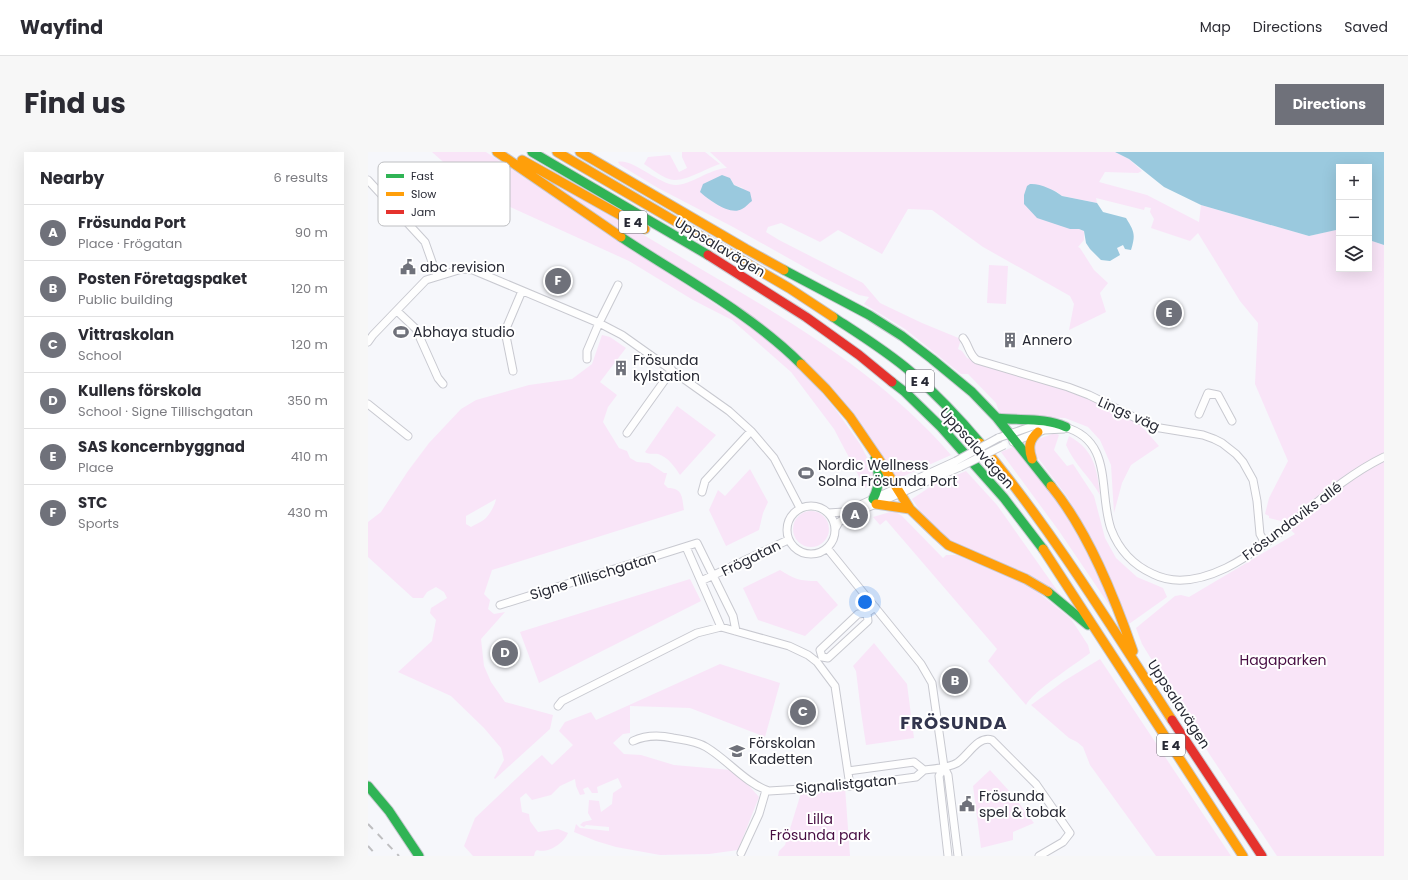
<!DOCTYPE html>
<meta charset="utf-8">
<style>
body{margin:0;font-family:Poppins,sans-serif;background:#f7f7f7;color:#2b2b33}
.controls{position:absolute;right:12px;top:12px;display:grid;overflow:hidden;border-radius:0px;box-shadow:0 4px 16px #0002}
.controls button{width:36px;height:36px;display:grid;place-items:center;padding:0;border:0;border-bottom:1px solid #e1e1e2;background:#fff;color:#2b2b33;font:20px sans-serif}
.you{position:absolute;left:497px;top:450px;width:14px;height:14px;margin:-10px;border:3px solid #fff;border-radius:50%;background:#1a73e8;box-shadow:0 0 0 6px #1a73e833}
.badge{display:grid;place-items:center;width:26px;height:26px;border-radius:50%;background:#6f717a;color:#fff;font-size:13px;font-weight:700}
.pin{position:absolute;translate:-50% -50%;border:2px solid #fff;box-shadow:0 1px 4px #0006}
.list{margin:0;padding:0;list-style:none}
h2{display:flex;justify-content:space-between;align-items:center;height:52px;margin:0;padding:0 16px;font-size:17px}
h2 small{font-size:13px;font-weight:400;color:#7c7c81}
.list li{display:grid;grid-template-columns:26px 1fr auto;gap:12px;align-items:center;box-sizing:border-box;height:56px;padding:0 16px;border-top:1px solid #e1e1e2}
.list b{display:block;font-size:15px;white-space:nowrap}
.list p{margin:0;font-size:13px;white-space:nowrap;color:#7c7c81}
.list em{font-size:13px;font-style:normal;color:#7c7c81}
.icon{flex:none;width:22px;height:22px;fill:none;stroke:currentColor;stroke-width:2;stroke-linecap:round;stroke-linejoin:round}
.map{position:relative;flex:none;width:1016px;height:704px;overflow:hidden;border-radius:0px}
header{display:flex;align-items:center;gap:24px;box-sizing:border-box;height:56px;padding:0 20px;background:#fff;border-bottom:1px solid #e1e1e2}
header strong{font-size:19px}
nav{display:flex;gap:22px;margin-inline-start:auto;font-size:14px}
.intro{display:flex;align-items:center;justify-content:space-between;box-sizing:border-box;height:96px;padding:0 24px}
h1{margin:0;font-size:28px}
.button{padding:10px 18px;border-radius:0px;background:#6f717a;color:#fff;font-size:14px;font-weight:700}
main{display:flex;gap:24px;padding:0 24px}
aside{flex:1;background:#fff;border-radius:0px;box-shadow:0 4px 16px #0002}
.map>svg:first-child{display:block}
</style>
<header>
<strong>Wayfind</strong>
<nav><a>Map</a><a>Directions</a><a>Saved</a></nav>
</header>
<div class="intro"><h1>Find us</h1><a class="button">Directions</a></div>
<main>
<aside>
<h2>Nearby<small>6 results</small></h2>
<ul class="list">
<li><span class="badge">A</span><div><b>Frösunda Port</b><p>Place · Frögatan</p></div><em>90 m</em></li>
<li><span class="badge">B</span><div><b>Posten Företagspaket</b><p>Public building</p></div><em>120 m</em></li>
<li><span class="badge">C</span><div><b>Vittraskolan</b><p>School</p></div><em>120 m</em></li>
<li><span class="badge">D</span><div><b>Kullens förskola</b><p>School · Signe Tillischgatan</p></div><em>350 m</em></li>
<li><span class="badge">E</span><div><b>SAS koncernbyggnad</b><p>Place</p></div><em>410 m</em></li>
<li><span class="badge">F</span><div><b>STC</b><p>Sports</p></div><em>430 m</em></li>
</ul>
</aside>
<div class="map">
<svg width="1016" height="704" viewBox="0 0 1016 704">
<rect width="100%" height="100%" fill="#f6f7fb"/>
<!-- green -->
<path fill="#f9e5f8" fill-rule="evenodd" d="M64 0H118L398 186 445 230 468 258 492 292 502 311 505 320V330L497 336 466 277 423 220 364 168 325 148 261 109 109 40Z
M314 0H337L352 12C338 16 315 32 301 27 292 24 284 17 276 12L280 5 302 3 311 20 319 16 314 5Z
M342 0H747L761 7 774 19 770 21 737 20 731 30 779 43 831 70 833 53 941 84 968 78 971 79V117H1001V88L1016 93V704H909L842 603 774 492 768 476 807 444 813 443 821 445 927 382 913 369 901 366V364L897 362 901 346 920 309 887 232 890 171 872 149 830 81 822 89 783 76 786 67 782 60 783 56 777 55 776 58 728 46 729 51 694 44 689 40 665 32 702 77H711L716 79V88L710 95 712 96 726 118 740 131 732 141 738 160 701 178 706 152 702 144 615 95 564 58 540 57 514 102 470 78 452 90 413 71 400 75 398 80 411 88 495 131 512 151 554 171 593 187 590 197 594 199 599 206 709 242 771 271 791 294 763 313 754 331 746 361 743 313 732 288 720 275 697 266 635 264 631 260 628 251 600 222H593L537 177 496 152 501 145 491 143 454 125 365 75 290 36 252 13 250 10C264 6 290 32 307 33 321 34 341 17 359 16ZM362 26 366 33 375 36 351 54 338 45Z
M166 19C223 52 281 86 338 120 426 171 516 225 583 303L529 327 455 226Z
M621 113 640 114 638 152 619 151Z
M234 183 242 185 258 196 232 230 249 243 240 255 235 270 251 296 259 299 262 306 269 310 281 311 296 321H299L296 332 300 336C315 336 314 346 316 358L124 418 116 442 122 448 120 457 126 462 137 460 113 487 116 514 123 530 137 550 185 563 182 577 127 627 126 626 136 608 133 596 116 576 83 544 30 520 64 489 68 468 62 461 63 456 79 446 76 440 68 435 59 440 55 446H45L0 405V370L13 360 40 319 61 291 93 257 108 248 161 233 204 227 224 212ZM128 347C127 354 120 366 114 369 111 371 106 373 103 375L98 372V364Z
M309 254 348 283 312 323C307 315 300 305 290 302 285 301 281 303 277 300Z
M687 281 691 283 686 298 699 314 705 312 726 344 737 386 748 406 769 425 795 436 799 445 761 472 700 346 667 302 665 294 670 287Z
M701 284C726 298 729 316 732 343 722 325 706 312 698 293Z
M647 294 691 350 715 391 752 469 691 379 633 300Z
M382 317 400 350 395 361 391 378 358 394 341 358 350 338 357 344Z
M598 319 629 353 696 448 592 394 572 382 552 359 544 347 565 333Z
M425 377a18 18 0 1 1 36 0a18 18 0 1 1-36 0Z
M522 360H528L534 364 575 406 578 403H589L662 434 703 467 720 493 722 501C708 512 665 539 658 553L620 509 629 497 518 368 512 373 505 365Z
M412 418C426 427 432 429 449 429L470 453 437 484 390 468 375 436Z
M322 427 333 449 171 531 152 480Z
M506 491 539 532 546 586 498 593 493 560 488 519 485 514Z
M732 507 863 704H788L722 613 715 595 709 590 701 586 663 553 696 529Z
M352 512 412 531 397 585 322 556 262 554V581L255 582 245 591 256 602 273 603 306 613 363 618 376 628 391 645 370 698 341 702 292 703 248 695 228 689 206 680 208 672 212 676 241 679V675L218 673 216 675 212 673 215 670 224 668 220 661 221 648 231 649 233 660 244 652 245 641 254 635 250 626 229 635 230 641H224L220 635 215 637 217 642 212 643 208 634 207 627 192 634 183 643 164 648 158 641 152 646 154 660 161 662 162 669 170 680 190 677 200 681C196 691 180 702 169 698L167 700 166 704H105L96 694 107 666 168 608 174 603 184 613 205 593 191 579 197 570 223 560 228 568Z
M622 618 644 642 666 671 645 680V688L613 696 605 634Z
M477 635 482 704H410L411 699 417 693 433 641Z"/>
<!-- water -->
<path fill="#9ac9de" d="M747 0H1016V93L1001 88V15H971V79L968 78 941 84 833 53 796 35 761 7Z
M354 23 362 26 366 33 382 40 384 49C381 51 378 55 374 57 362 64 341 48 332 40L335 32Z
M662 32C671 31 687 38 694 44L729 51 735 60 758 66C766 79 768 82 763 98L757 97 755 93 749 96 752 103 742 109 733 108 722 97 718 91 716 79 711 77H702L669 66 656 52V43L659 34Z"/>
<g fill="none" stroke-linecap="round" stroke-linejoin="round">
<!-- street-tunnel -->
<path stroke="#cdced3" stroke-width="7" stroke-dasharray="7 3.5" stroke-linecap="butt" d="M476 360 492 353
M478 366 494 358"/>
<defs>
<path id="street" d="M0 28 57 90 69 124
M29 159 48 177 70 226 75 232
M595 186C601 193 601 203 609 208L700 235 721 243 786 275 835 283 846 287 854 291 868 302 875 310 885 328 889 349 892 382 897 391
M0 190 5 183 58 128 94 117 105 118 231 171 254 183 361 259 383 279 406 306 432 356
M219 207V199L231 171 250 133
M145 219 137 179 154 139
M0 252 40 284
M831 262 840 241 850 243 864 269
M696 275C746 288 730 340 743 377 751 398 765 413 785 422 809 434 835 427 858 416 916 387 958 333 1016 305
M259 281 304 218
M630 286 665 274H675
M645 290 676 278 696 277
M334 340 337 329 383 279
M492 353 588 309
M419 378a24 24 0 1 1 48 0a24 24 0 1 1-48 0Z
M494 358 592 315
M460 361 476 360
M467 377 471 370 478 366
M318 395 353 475
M459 396 553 512 564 531 576 615 580 623 590 704
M333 429 420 388
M132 453 329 391 365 464 368 479
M454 505 452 498 490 462 499 461 507 455
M454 505 460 506 500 469 499 461
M190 554 194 549 329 481 353 475 421 494 440 503 449 510 467 534 482 634
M265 589C278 583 291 583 305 586 316 588 328 589 338 595 360 608 377 631 401 639L482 634 548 625 556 618 546 610 480 619
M576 615 571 624 580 704
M556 618C566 617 580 616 589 611 600 604 610 583 624 588L668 632 702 681 695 690 671 704
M373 701 391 662 398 638"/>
<path id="fast" d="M164 0 340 103
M253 85C313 125 382 161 433 212
M416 118 501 163 534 184 564 207 604 240 629 266 683 334
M465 165C491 182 520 200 543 220 568 242 591 266 612 291
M524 230 537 240 573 275 636 346 675 397
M629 266C653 269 676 265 698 275
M505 347C512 334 512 321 507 307
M680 440 720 473
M0 634 21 659 51 704"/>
<path id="slow" d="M129 0 253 85
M189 0 421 136 465 165
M212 0 378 97 416 118
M154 8 277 77
M433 212 458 237 482 265 510 306 542 357 569 383 580 393 658 427 680 440
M612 291C684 378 743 474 804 568
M664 307C660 296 661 288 670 280
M683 334C720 379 746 444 765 499
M508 352 542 357
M675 397 875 704"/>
<path id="jam" d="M340 103 438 165 491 203 524 230
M804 568 894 704"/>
</defs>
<!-- street casing -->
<use href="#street" stroke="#c8c9d0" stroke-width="9"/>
<!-- fast casing -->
<use href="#fast" stroke="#c8c9d0" stroke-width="11"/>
<!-- slow casing -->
<use href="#slow" stroke="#c8c9d0" stroke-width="11"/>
<!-- jam casing -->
<use href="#jam" stroke="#c8c9d0" stroke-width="11"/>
<!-- street -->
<use href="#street" stroke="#fefefe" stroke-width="7"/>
<!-- fast -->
<use href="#fast" stroke="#30b455" stroke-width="9"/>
<!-- slow -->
<use href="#slow" stroke="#ff9f0a" stroke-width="9"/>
<!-- jam -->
<use href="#jam" stroke="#e5322d" stroke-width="9"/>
<!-- rail -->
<path stroke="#bebec0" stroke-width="2" stroke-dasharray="7 7" stroke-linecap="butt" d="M0 672 31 704
M0 694 9 704"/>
<defs>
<path id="street-bridge" d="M588 309 630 286
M592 315 636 293"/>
</defs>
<!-- street-bridge casing -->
<use href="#street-bridge" stroke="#c8c9d0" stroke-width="9" stroke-linecap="butt"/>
<!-- street-bridge -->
<use href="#street-bridge" stroke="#fefefe" stroke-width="7"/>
</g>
<!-- icons -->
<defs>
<symbol id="civic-bare" viewBox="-9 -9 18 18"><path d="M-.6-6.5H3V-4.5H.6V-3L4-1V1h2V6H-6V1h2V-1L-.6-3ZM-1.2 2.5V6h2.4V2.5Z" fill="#6f717a" stroke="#fff" stroke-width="2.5" paint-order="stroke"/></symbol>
<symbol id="stadium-bare" viewBox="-9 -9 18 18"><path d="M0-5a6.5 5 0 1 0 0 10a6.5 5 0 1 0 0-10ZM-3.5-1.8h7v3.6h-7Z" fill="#6f717a" stroke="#fff" stroke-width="2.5" paint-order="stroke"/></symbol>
<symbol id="building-bare" viewBox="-9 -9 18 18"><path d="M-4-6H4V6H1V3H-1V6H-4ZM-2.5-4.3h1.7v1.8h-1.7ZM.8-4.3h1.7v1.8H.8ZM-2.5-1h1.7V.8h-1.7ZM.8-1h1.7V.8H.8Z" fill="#6f717a" stroke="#fff" stroke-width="2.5" paint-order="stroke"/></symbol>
<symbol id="school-bare" viewBox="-9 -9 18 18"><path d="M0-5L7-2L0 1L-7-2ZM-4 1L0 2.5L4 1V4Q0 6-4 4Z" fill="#6f717a" stroke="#fff" stroke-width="2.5" paint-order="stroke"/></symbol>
</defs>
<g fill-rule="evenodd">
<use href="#civic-bare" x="29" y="104" width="22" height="22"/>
<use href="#stadium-bare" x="22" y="169" width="22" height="22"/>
<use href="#building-bare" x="631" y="177" width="22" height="22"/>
<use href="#building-bare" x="242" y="205" width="22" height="22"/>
<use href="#stadium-bare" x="427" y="310" width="22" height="22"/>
<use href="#school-bare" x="358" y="588" width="22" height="22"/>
<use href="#civic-bare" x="588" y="641" width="22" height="22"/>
</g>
<g text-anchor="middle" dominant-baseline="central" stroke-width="4" stroke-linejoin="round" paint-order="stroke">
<!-- shield labels -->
<g fill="#fff" stroke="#686971" stroke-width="1">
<rect x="251" y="59" width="28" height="22" rx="3"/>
<rect x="538" y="218" width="28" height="22" rx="3"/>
<rect x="789" y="582" width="28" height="22" rx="3"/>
</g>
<g font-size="13" font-weight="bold" fill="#272934">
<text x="265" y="70">E 4</text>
<text x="552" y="229">E 4</text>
<text x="803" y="593">E 4</text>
</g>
<!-- street labels -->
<g font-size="14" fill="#272934" stroke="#fff">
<text transform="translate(352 95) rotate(31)">Uppsalavägen</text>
<text transform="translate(761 262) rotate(24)">Lings väg</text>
<text transform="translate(609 296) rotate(48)">Uppsalavägen</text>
<text transform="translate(924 369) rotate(-37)">Frösundaviks allé</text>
<text transform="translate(383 406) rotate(-26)">Frögatan</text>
<text transform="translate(225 424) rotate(-17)">Signe Tillischgatan</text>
<text transform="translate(811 552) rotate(57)">Uppsalavägen</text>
<text transform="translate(478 632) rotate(-5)">Signalistgatan</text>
</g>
<!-- poi labels -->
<g font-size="14" fill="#272934" stroke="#fff" text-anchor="start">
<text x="52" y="115">abc revision</text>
<text x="45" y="180">Abhaya studio</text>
<text x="654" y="188">Annero</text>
<text x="265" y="208">Frösunda<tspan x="265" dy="16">kylstation</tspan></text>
<text x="450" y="313">Nordic Wellness<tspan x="450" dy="16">Solna Frösunda Port</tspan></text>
<text x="381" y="591">Förskolan<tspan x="381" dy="16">Kadetten</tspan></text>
<text x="611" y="644">Frösunda<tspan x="611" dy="16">spel &amp; tobak</tspan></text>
</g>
<!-- park labels -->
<g font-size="14" fill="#470d42" stroke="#fff">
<text x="915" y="508">Hagaparken</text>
<text x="452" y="667">Lilla<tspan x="452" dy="16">Frösunda park</tspan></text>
</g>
<!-- district labels -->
<g font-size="18" font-weight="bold" letter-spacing="1" fill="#32354d" stroke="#fff">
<text x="586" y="570">FRÖSUNDA</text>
</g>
</g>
<!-- legend -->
<rect x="10" y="10" width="132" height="64" rx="6" fill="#fff" stroke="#bebfc2" stroke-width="1"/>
<rect x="18" y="22" width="18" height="4" fill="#30b455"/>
<rect x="18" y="40" width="18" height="4" fill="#ff9f0a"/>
<rect x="18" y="58" width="18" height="4" fill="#e5322d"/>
<g font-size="11" fill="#272934">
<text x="43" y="28">Fast</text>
<text x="43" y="46">Slow</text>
<text x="43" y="64">Jam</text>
</g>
</svg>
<div class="controls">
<button>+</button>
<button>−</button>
<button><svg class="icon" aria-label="layers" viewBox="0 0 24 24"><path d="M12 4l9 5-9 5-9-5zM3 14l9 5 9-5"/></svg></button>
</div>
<div class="you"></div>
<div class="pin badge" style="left:487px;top:363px">A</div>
<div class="pin badge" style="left:587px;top:529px">B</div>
<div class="pin badge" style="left:435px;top:560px">C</div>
<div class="pin badge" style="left:137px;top:501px">D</div>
<div class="pin badge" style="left:801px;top:161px">E</div>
<div class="pin badge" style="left:190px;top:129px">F</div>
</div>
</main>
